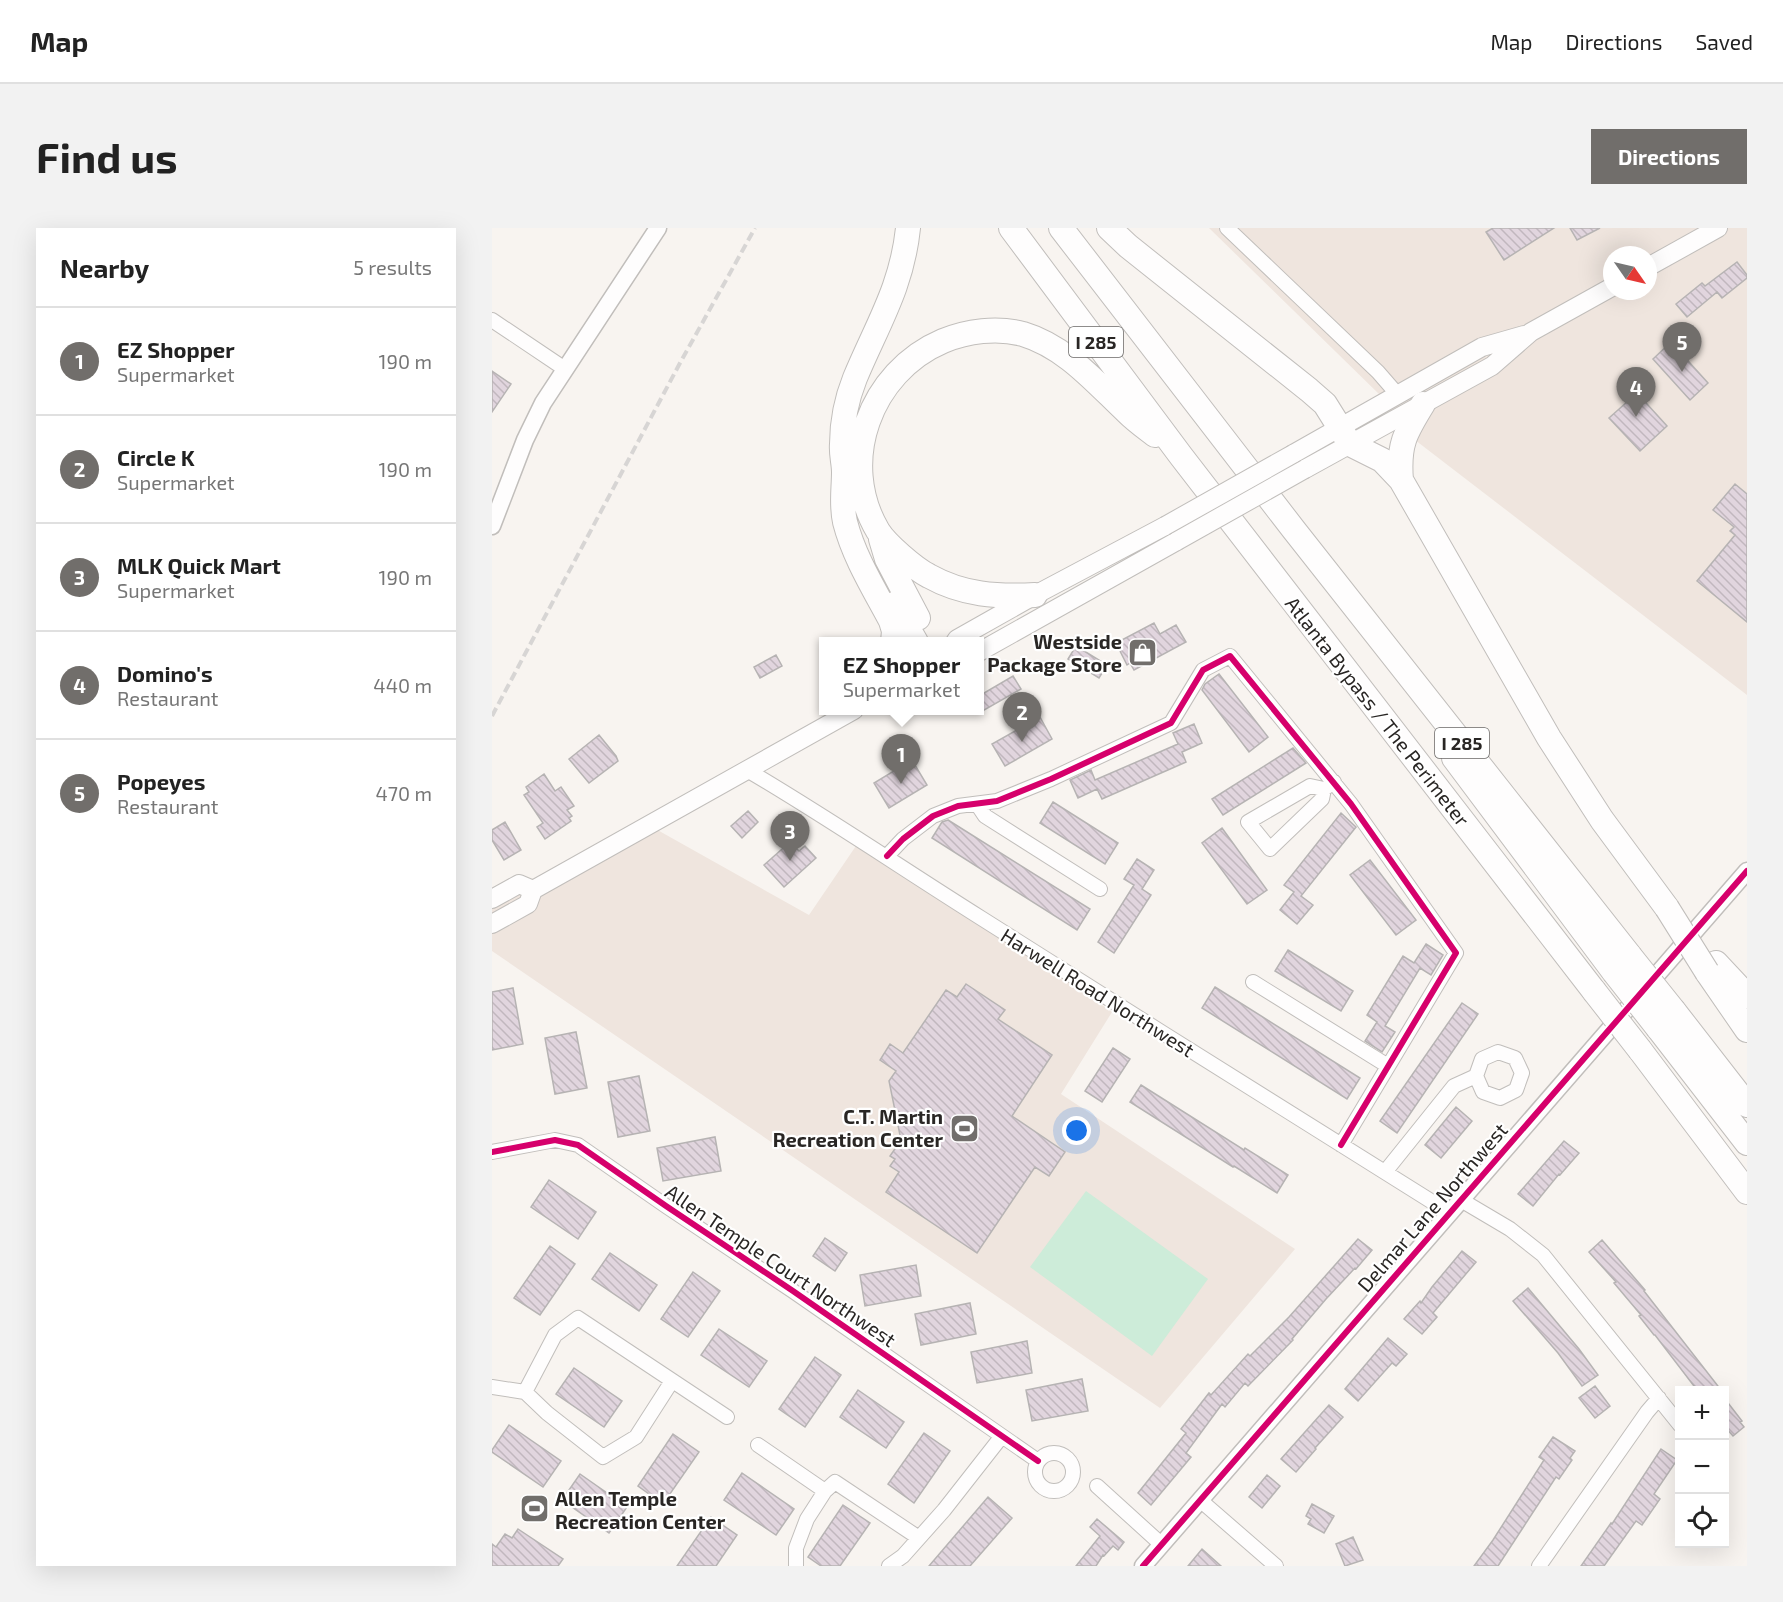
<!DOCTYPE html>
<meta charset="utf-8">
<style>
body{margin:0;font-family:"Exo 2",sans-serif;background:#f2f2f2;color:#222}
.controls{position:absolute;right:18px;bottom:18px;display:grid;overflow:hidden;border-radius:0px;box-shadow:0 6px 24px #0002}
.controls button{width:54px;height:54px;display:grid;place-items:center;padding:0;border:0;border-bottom:2px solid #e0e0e0;background:#fff;color:#222;font:30px sans-serif}
.compass{position:absolute;left:1111px;top:18px;width:54px;height:54px;border-radius:50%;background:#fff;box-shadow:0 6px 24px #0002;rotate:124deg}
.you{position:absolute;left:585px;top:903px;width:21px;height:21px;margin:-15px;border:4px solid #fff;border-radius:50%;background:#1a73e8;box-shadow:0 0 0 9px #1a73e833}
.badge{display:grid;place-items:center;width:39px;height:39px;border-radius:50%;background:#716e6b;color:#fff;font-size:20px;font-weight:700}
.pin{position:absolute;translate:-50% -50px;filter:drop-shadow(0 2px 3px #0008)}
.pin::after{content:'';position:absolute;top:32px;width:21px;height:18px;background:inherit;clip-path:polygon(0 0,100% 0,50% 100%)}
.popup{position:absolute;left:327px;top:409px;width:165px;height:78px;box-sizing:border-box;display:grid;place-content:center;border-radius:0px;background:#fff;filter:drop-shadow(0 2px 4px #0005);font-size:20px;white-space:nowrap;color:#767676}
.popup b{font-size:22px;color:#222}
.popup::after{content:'';position:absolute;left:50%;top:100%;margin-left:-12px;border:12px solid transparent;border-top-color:#fff}
.list{margin:0;padding:0;list-style:none}
h2{display:flex;justify-content:space-between;align-items:center;height:78px;margin:0;padding:0 24px;font-size:26px}
h2 small{font-size:20px;font-weight:400;color:#767676}
.list li{display:grid;grid-template-columns:39px 1fr auto;gap:18px;align-items:center;box-sizing:border-box;height:108px;padding:0 24px;border-top:2px solid #e0e0e0}
.list b{display:block;font-size:22px;white-space:nowrap}
.list p{margin:0;font-size:20px;white-space:nowrap;color:#767676}
.list em{font-size:20px;font-style:normal;color:#767676}
.icon{flex:none;width:33px;height:33px;fill:none;stroke:currentColor;stroke-width:2;stroke-linecap:round;stroke-linejoin:round}
.map{position:relative;flex:none;width:1255px;height:1338px;overflow:hidden;border-radius:0px}
header{display:flex;align-items:center;gap:36px;box-sizing:border-box;height:84px;padding:0 30px;background:#fff;border-bottom:2px solid #e0e0e0}
header strong{font-size:28px}
nav{display:flex;gap:33px;margin-inline-start:auto;font-size:21px}
.intro{display:flex;align-items:center;justify-content:space-between;box-sizing:border-box;height:144px;padding:0 36px}
h1{margin:0;font-size:42px}
.button{padding:15px 27px;border-radius:0px;background:#716e6b;color:#fff;font-size:21px;font-weight:700}
main{display:flex;gap:36px;padding:0 36px}
aside{flex:1;background:#fff;border-radius:0px;box-shadow:0 6px 24px #0002}
.map>svg:first-child{display:block}
</style>
<header>
<strong>Map</strong>
<nav><a>Map</a><a>Directions</a><a>Saved</a></nav>
</header>
<div class="intro"><h1>Find us</h1><a class="button">Directions</a></div>
<main>
<aside>
<h2>Nearby<small>5 results</small></h2>
<ul class="list">
<li><span class="badge">1</span><div><b>EZ Shopper</b><p>Supermarket</p></div><em>190 m</em></li>
<li><span class="badge">2</span><div><b>Circle K</b><p>Supermarket</p></div><em>190 m</em></li>
<li><span class="badge">3</span><div><b>MLK Quick Mart</b><p>Supermarket</p></div><em>190 m</em></li>
<li><span class="badge">4</span><div><b>Domino's</b><p>Restaurant</p></div><em>440 m</em></li>
<li><span class="badge">5</span><div><b>Popeyes</b><p>Restaurant</p></div><em>470 m</em></li>
</ul>
</aside>
<div class="map">
<svg width="1255" height="1338" viewBox="0 0 1255 1338">
<defs>
<pattern id="building-back-hatch" width="6" height="6" patternUnits="userSpaceOnUse" patternTransform="scale(1.5)"><rect width="6" height="6" fill="#e1d5de"/><path d="M-1 5l2 2M0 0l6 6M5-1l2 2" fill="none" stroke="#c1b7be"/></pattern>
</defs>
<rect width="100%" height="100%" fill="#f8f4f0"/>
<!-- built -->
<path fill="#efe5de" fill-rule="evenodd" d="M717 0H1255V467L910 202 889 168ZM1120 27H1156V63H1120Z
M153 595 317 687 368 612 620 784 569 866 803 1021 668 1180 0 723V678Z"/>
<!-- grass -->
<path fill="#cdecd9" d="M594 963 716 1051 660 1128 538 1039Z"/>
<!-- building -->
<path fill="url(#building-back-hatch)" stroke="#b6b3b3" stroke-width="1.5" d="M1001 0H1062L1012 32 994 4Z
M1078 0H1108L1085 12Z
M1245 34 1255 47V50L1230 70 1225 64 1195 89 1184 76 1210 55 1213 58Z
M1179 114 1216 155 1198 172 1161 131Z
M0 143 19 156 0 184Z
M1145 165 1175 198 1148 223 1117 190Z
M1243 256 1255 266V394L1205 353 1243 307 1238 303 1242 299 1221 282Z
M662 395 668 406 684 397 694 414 642 442 638 435 635 437 624 415Z
M584 418 615 437 607 450 576 431Z
M284 427 290 438 268 450 262 439Z
M727 446 776 509 757 524 710 462 713 456Z
M521 448 529 461 487 485V468Z
M548 489 560 511 513 538 500 516Z
M702 496 710 515 690 524 694 534 610 571 605 561 586 570 578 552 599 542 603 552 686 516 681 505Z
M107 507 124 528 126 533 97 555 77 531Z
M801 520 814 535 731 587 720 571Z
M420 532 435 557 397 580 382 555Z
M52 546 63 563 69 559 82 578 75 582 80 588 77 590 79 593 53 611 45 599 51 595 32 567 37 564 34 559Z
M561 574 626 615 613 636 548 595Z
M256 583 266 594 250 610 239 598Z
M849 585 864 599 809 668 821 677 805 696 788 682 802 664 792 657Z
M456 592 598 681 585 702 440 610 450 594Z
M13 594 29 622 12 632 0 612V602Z
M730 600 775 662 755 676 710 615Z
M298 614 307 623 313 618 324 630 292 659 272 637Z
M645 631 662 642 650 661 659 667 622 725 606 714 642 657 632 651Z
M878 632 924 692 904 707 858 647Z
M934 716 951 727 939 747 928 740 893 798 903 804 890 824 873 813 885 794 875 787 911 728 922 735Z
M796 722 861 763 849 783 783 743Z
M474 756 513 782 506 791 560 827 520 888 573 924 557 948 543 939 485 1025 394 964 407 944 398 938 403 931 398 928 409 912 397 853 404 843 388 832 398 816 411 825 454 762 465 769Z
M723 759 868 850 855 871 710 780Z
M21 760 31 816 0 822V764Z
M970 775 986 786 905 905 888 893Z
M84 804 95 860 63 866 53 810Z
M621 820 638 831 610 874 593 863Z
M147 848 158 903 126 909 116 854Z
M649 857 752 922 753 920 796 947 785 965 742 938 741 939 638 874Z
M964 879 980 893 949 930 933 917Z
M223 909 229 943 171 953 165 920Z
M1072 913 1087 925 1068 947 1067 946 1041 978 1026 966Z
M57 952 104 984 86 1011 39 979Z
M333 1010 355 1025 343 1043 321 1028Z
M866 1011 880 1022 864 1041 863 1040 834 1071 800 1111 801 1112 756 1158 753 1155 733 1179 730 1176 694 1225 699 1229 659 1277 646 1265 694 1205 689 1201 717 1165 719 1167 756 1126 758 1128 797 1089Z
M1110 1012 1153 1062 1152 1063 1229 1162H1205L1163 1107H1162L1147 1088 1149 1087 1122 1055 1124 1054 1097 1024Z
M58 1018 83 1036 48 1087 22 1070Z
M970 1023 984 1034 941 1085 945 1089 930 1106 912 1091 928 1073 929 1075 940 1059Z
M118 1025 165 1057 147 1083 100 1051Z
M424 1037 429 1068 373 1078 368 1047Z
M201 1044 228 1063 196 1109 169 1091Z
M1036 1060 1087 1121 1106 1147 1090 1158 1066 1125 1021 1073Z
M478 1075 484 1106 429 1117 423 1086Z
M227 1101 275 1133 257 1159 209 1127Z
M896 1110 915 1126 904 1138 900 1135 866 1173 853 1161Z
M535 1113 540 1145 485 1155 479 1124Z
M323 1129 349 1147 313 1199 287 1181Z
M82 1140 130 1173 112 1199 64 1166Z
M590 1151 596 1183 540 1193 534 1162Z
M1103 1158 1118 1178 1103 1190 1087 1170Z
M366 1162 412 1194 394 1220 348 1189Z
M1233 1171 1250 1193 1248 1194 1252 1199 1241 1208 1233 1199Z
M837 1177 851 1189 823 1220 824 1221 804 1244 789 1231Z
M17 1197 69 1233 51 1259 0 1224V1222Z
M432 1205 458 1223 422 1275 396 1256Z
M181 1206 207 1224 171 1276 146 1258Z
M1061 1209 1083 1223 1078 1230 1080 1232 1067 1251 1064 1249 1006 1338H982L1001 1312 1052 1232 1047 1229Z
M1169 1221 1185 1232 1162 1266 1168 1271 1150 1297 1144 1293 1112 1338H1089L1119 1295 1120 1296Z
M250 1245 302 1281 284 1307 232 1272Z
M88 1246 135 1279 117 1305 70 1272Z
M775 1247 788 1258 770 1280 757 1269Z
M496 1269 520 1290 478 1338H437Z
M820 1276 842 1288 832 1305 816 1296 819 1291 814 1288Z
M351 1277 378 1295 348 1338H329L316 1329Z
M219 1289 245 1307 224 1338H185Z
M605 1291 632 1314 626 1322 621 1318 612 1328 611 1327 604 1338H584L608 1308 598 1299Z
M26 1301 71 1331 66 1338H0V1316L4 1319 13 1306 20 1310Z
M861 1309 871 1332 853 1338 844 1316Z
M710 1321 729 1338H696Z"/>
<g fill="none" stroke-linecap="round" stroke-linejoin="round">
<defs>
<path id="minor" d="M735 0 886 144 906 167
M0 92 73 141
M255 542C335 589 411 641 489 690 645 789 801 887 958 985
M832 561 818 558 756 594 778 621 830 571 832 561 842 554
M485 576 493 588 608 661
M395 628 411 611 441 588 466 578 505 573 559 551 679 495 711 442 738 428 859 576 964 725 849 917
M761 754 896 838
M0 924 63 912 86 917 174 978 301 1063 546 1233
M893 944 962 858 984 848 990 831 1006 824 1023 830 1030 845 1024 862 1008 870 991 864 984 848
M969 972 1018 1001 1051 1027 1188 1197
M0 1159 33 1164
M33 1164 63 1107 86 1090 235 1189
M33 1164 55 1185 111 1229 144 1209 180 1153
M266 1217 333 1263 343 1254 427 1310
M543 1244a19 19 0 1 1 38 0a19 19 0 1 1-38 0Z
M605 1258 669 1316
M708 1272 784 1338
M304 1338V1320L315 1291 333 1263
M397 1338 411 1328 452 1282 510 1208
M1047 1338 1155 1184 1167 1170"/>
<path id="tertiary" d="M0 298 33 212 51 175 166 0
M651 1338 1255 643"/>
<path id="secondary" d="M1156 39 1226 0
M801 226 990 119 1032 107
M813 241 1000 138 1039 104 1120 59
M463 414 465 411 543 367 673 298
M487 424 685 313
M0 671 27 656 41 662
M0 696 36 676 41 662 362 482"/>
<path id="motorway" d="M519 0 689 228 1102 763
M569 0 802 302 1138 728
M617 0 636 18 817 162 833 176 858 216 890 232 909 252 1057 510 1110 592 1175 680
M909 252C906 217 913 205 931 176
M389 311 395 331 426 390
M543 367C505 369 471 367 437 348 423 341 394 316 386 303 345 234 378 144 451 113 475 103 505 99 531 106 574 119 603 154 635 184 644 193 654 200 663 207
M402 376 424 414
M401 414 402 403 399 393C382 361 362 329 353 294 349 277 352 261 352 244 352 235 349 226 350 216 350 194 355 170 363 150 385 97 410 59 416 0
M962 530 1122 744
M1224 735 1255 768
M1215 744 1255 802
M1182 783 1255 877
M1166 800 1255 915
M1148 822 1255 964"/>
</defs>
<!-- minor casing -->
<use href="#minor" stroke="#c1bebb" stroke-width="16"/>
<!-- tertiary casing -->
<use href="#tertiary" stroke="#c1bebb" stroke-width="19"/>
<!-- secondary casing -->
<use href="#secondary" stroke="#c1bebb" stroke-width="20"/>
<!-- motorway casing -->
<use href="#motorway" stroke="#c1bebb" stroke-width="26"/>
<!-- minor -->
<use href="#minor" stroke="#fefdfd" stroke-width="14"/>
<!-- tertiary -->
<use href="#tertiary" stroke="#fefdfd" stroke-width="16"/>
<!-- secondary -->
<use href="#secondary" stroke="#fefdfd" stroke-width="18"/>
<!-- motorway -->
<use href="#motorway" stroke="#fefdfd" stroke-width="24"/>
<!-- rail -->
<path stroke="#d7d5d4" stroke-width="4" stroke-dasharray="9 4.5" stroke-linecap="butt" d="M0 488 188 135 263 0"/>
<defs>
<path id="secondary-bridge" d="M673 298 801 226
M685 313 813 241"/>
<path id="motorway-bridge" d="M1175 680 1215 744
M1138 728 1182 783
M1122 744 1166 800
M1102 763 1148 822"/>
</defs>
<!-- secondary-bridge casing -->
<use href="#secondary-bridge" stroke="#c1bebb" stroke-width="20" stroke-linecap="butt"/>
<!-- motorway-bridge casing -->
<use href="#motorway-bridge" stroke="#c1bebb" stroke-width="26" stroke-linecap="butt"/>
<!-- secondary-bridge -->
<use href="#secondary-bridge" stroke="#fefdfd" stroke-width="18"/>
<!-- motorway-bridge -->
<use href="#motorway-bridge" stroke="#fefdfd" stroke-width="24"/>
<defs>
<path id="cycleway" d="M395 628 411 611 441 588 466 578 505 573 559 551 679 495 711 442 738 428 859 576 964 725 849 917
M0 924 63 912 86 917 174 978 301 1063 546 1233
M651 1338 1255 643"/>
</defs>
<!-- cycleway casing -->
<use href="#cycleway" stroke="#fff" stroke-width="10"/>
<!-- cycleway -->
<use href="#cycleway" stroke="#d6006c" stroke-width="6"/>
</g>
<!-- icons -->
<defs>
<symbol id="shop-square" viewBox="-11 -11 22 22"><rect x="-9" y="-9" width="18" height="18" rx="4" fill="#716e6b" stroke="#fff"/><path d="M-5-2.5h2.3a2.7 3.5 0 0 1 5.4 0H5L5.5 6h-11ZM-1.5-2.5h3a1.5 2.3 0 0 0-3 0Z" fill="#fff"/></symbol>
<symbol id="stadium-square" viewBox="-11 -11 22 22"><rect x="-9" y="-9" width="18" height="18" rx="4" fill="#716e6b" stroke="#fff"/><path d="M0-5a6.5 5 0 1 0 0 10a6.5 5 0 1 0 0-10ZM-3.5-1.8h7v3.6h-7Z" fill="#fff"/></symbol>
</defs>
<g fill-rule="evenodd">
<use href="#shop-square" x="634" y="408" width="33" height="33"/>
<use href="#stadium-square" x="456" y="884" width="33" height="33"/>
<use href="#stadium-square" x="26" y="1264" width="33" height="33"/>
</g>
<g text-anchor="middle" dominant-baseline="central" stroke-width="4.5" stroke-linejoin="round" paint-order="stroke">
<!-- shield labels -->
<g fill="#fff" stroke="#696766" stroke-width="1.5">
<rect x="577" y="99" width="54" height="30" rx="4.5"/>
<rect x="943" y="500" width="54" height="30" rx="4.5"/>
</g>
<g font-size="18" font-weight="bold" fill="#292624">
<text x="604" y="114">I 285</text>
<text x="970" y="515">I 285</text>
</g>
<!-- poi labels -->
<g font-size="20" font-weight="bold" fill="#292624" stroke="#fff" text-anchor="end">
<text x="630" y="413">Westside<tspan x="630" dy="23">Package Store</tspan></text>
<text x="451" y="888">C.T. Martin<tspan x="451" dy="23">Recreation Center</tspan></text>
<text x="63" y="1270" text-anchor="start">Allen Temple<tspan x="63" dy="23">Recreation Center</tspan></text>
</g>
<!-- street labels -->
<g font-size="20" fill="#292624" stroke="#fff">
<text transform="translate(886 483) rotate(52)">Atlanta Bypass / The Perimeter</text>
<text transform="translate(606 764) rotate(32)">Harwell Road Northwest</text>
<text transform="translate(940 979) rotate(-49)">Delmar Lane Northwest</text>
<text transform="translate(289 1037) rotate(34)">Allen Temple Court Northwest</text>
</g>
</g>
</svg>
<div class="controls">
<button>+</button>
<button>−</button>
<button><svg class="icon" aria-label="locate" viewBox="0 0 24 24"><circle cx="12" cy="12" r="6"/><path d="M12 2v4M12 18v4M2 12h4M18 12h4"/></svg></button>
</div>
<svg class="compass" viewBox="-18 -18 36 36"><path d="M0-13l5 13h-10z" fill="#e53935"/><path d="M0 13l5-13h-10z" fill="#767676"/></svg>
<div class="you"></div>
<div class="pin badge" style="left:409px;top:556px">1</div>
<div class="popup"><b>EZ Shopper</b>Supermarket</div>
<div class="pin badge" style="left:530px;top:514px">2</div>
<div class="pin badge" style="left:298px;top:633px">3</div>
<div class="pin badge" style="left:1144px;top:189px">4</div>
<div class="pin badge" style="left:1190px;top:144px">5</div>
</div>
</main>
